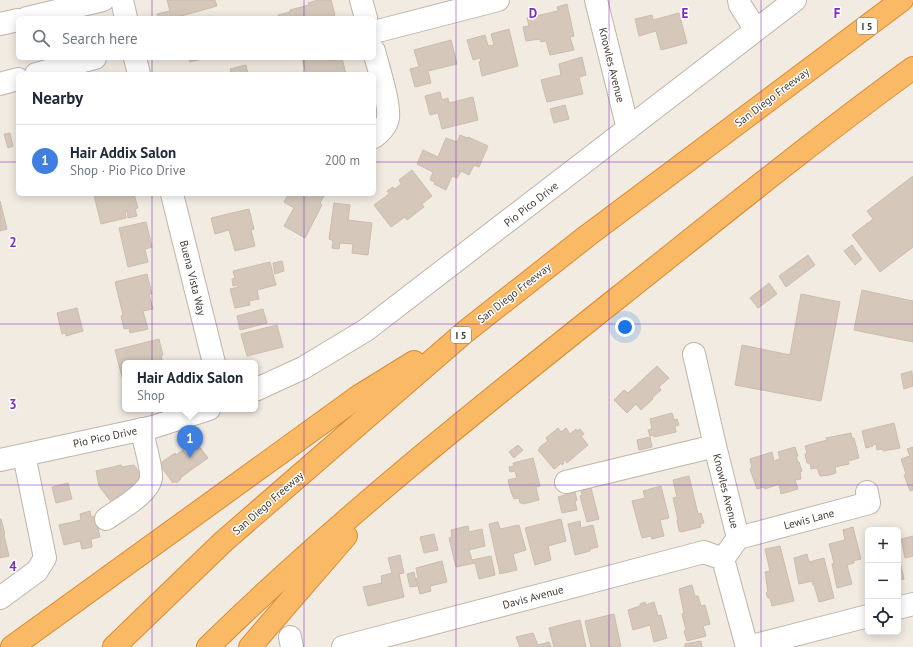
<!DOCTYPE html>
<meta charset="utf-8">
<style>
body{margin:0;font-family:"PT Sans",sans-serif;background:#f2f2f3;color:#1f2937}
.controls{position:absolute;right:12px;bottom:12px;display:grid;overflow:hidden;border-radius:6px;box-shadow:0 2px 10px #0003}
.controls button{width:36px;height:36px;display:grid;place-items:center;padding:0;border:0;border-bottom:1px solid #e0e1e3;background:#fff;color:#1f2937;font:20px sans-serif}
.you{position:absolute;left:625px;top:327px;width:14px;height:14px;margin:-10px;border:3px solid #fff;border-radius:50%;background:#1a73e8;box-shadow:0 0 0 6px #1a73e833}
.badge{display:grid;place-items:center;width:26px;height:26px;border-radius:50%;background:#7c3aed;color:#fff;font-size:13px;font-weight:700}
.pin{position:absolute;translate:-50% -33px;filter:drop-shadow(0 1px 2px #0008)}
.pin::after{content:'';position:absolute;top:21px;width:14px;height:12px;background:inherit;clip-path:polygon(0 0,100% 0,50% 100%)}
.popup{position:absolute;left:122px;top:360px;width:136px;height:52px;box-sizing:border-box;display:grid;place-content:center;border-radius:6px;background:#fff;filter:drop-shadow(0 1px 3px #0005);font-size:13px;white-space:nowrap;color:#747a83}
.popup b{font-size:15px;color:#1f2937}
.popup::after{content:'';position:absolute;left:50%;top:100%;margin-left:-8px;border:8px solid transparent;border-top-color:#fff}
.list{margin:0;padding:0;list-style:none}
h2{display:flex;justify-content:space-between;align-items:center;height:52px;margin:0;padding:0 16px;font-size:17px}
h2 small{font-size:13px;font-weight:400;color:#747a83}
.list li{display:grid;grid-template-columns:26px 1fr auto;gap:12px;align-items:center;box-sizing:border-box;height:72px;padding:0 16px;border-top:1px solid #e0e1e3}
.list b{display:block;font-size:15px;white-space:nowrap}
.list p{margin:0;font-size:13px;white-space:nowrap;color:#747a83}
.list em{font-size:13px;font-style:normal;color:#747a83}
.icon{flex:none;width:22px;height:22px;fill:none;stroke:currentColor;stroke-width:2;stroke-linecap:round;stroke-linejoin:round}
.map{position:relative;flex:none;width:913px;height:647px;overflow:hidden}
.search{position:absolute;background:#fff;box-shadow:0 2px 10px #0003;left:16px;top:16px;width:360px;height:44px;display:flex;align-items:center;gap:10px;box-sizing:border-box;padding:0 14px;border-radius:6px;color:#747a83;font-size:15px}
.panel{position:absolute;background:#fff;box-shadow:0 2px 10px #0003;left:16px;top:72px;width:360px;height:124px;border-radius:6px}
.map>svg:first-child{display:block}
</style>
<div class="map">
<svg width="913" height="647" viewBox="0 0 913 647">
<rect width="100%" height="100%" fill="#f1ebe2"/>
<!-- building -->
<path fill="#d5c8bb" stroke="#ccbcac" d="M167 0H215L217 6 174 18H158L157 14 170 11Z
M318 0H331L335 15 325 18H279L278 15 290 12V10L309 5 308 3Z
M567 4 574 36 570 37 574 50 550 55 546 41 541 42 540 39 526 41 523 27 529 26 527 18 558 11 557 7Z
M679 13 687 43 661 50 656 31 639 36 635 19 652 15 653 20Z
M509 29 518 66 482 76 479 62 481 61 480 58 473 60 467 40 485 35 488 46 494 45 491 34Z
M451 40 457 64 428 71 431 83 415 87 410 69 419 67 414 50Z
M582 57 586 75 579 77 583 94 547 102 541 80 561 75 559 64Z
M189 58H206L190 62Z
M302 58H327L328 61 342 58 346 74H306Z
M246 65 248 74H223L231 72 230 69Z
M440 92 442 100 448 98 449 103 473 97 478 120 442 129 438 113 430 115 425 96Z
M565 105 569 119 554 123 550 109Z
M10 133 13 146 8 148 4 134Z
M460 135 467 138 468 137 488 146 479 167 474 165 469 175 461 171 457 178 452 176 446 190 434 184 435 182 430 180 433 172 417 164 423 150 438 157 446 138 457 142Z
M412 170 432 196 422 204 424 207 407 220 405 217 391 227 374 205 389 194 387 191 393 187 395 189 401 184 399 180Z
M913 176V247L880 272 852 235 873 219 867 211Z
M98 194H134L138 208 135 209 137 216 128 218 127 211 125 212 126 218 101 224 94 195Z
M287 194H308L307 196 310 198 312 194H319L324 196 320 203 322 205 305 238 284 226 294 208 284 202 288 195Z
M0 201 7 229 0 231Z
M334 203 350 205 348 220 372 223 368 255 352 253 353 244 340 243 339 249 332 248 333 242 332 240 329 239Z
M249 209 254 229 251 230 255 246 235 251 229 230 215 234 211 218Z
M146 222 152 247 145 249 148 262 128 267 119 228Z
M852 245 862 259 855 265 844 251Z
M808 255 815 265 786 287 779 276Z
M282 261 284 271 275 274 273 263Z
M270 262 276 285 257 290 259 299 249 301 250 305 235 308 230 289 238 287 237 285 233 286 232 279 235 278 233 271Z
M147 274 152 294H149L153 309 143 311 148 329 130 333 129 328 124 329 121 316 123 315 115 282Z
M769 283 777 294 758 308 750 298Z
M862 290 913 301V342L854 330Z
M801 294 840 302 821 401 735 385 742 345 790 355Z
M77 308 83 331 66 336V333L62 334 57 313Z
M263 309 267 323 240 330 237 316Z
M277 325 283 347 247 356 241 334Z
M159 339 163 355 161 356 163 363H125V388L115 350Z
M657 366 669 378 659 387 661 390 652 398 653 399 641 410 636 404 627 413 614 400 624 390 628 393Z
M912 371 913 386 904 389 901 374Z
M672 413 674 420 677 419 679 425 675 426 676 432 654 437V435L650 436 648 430 652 429 650 419Z
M894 423 900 448 883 451V449L877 450 876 444 872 445 873 446 866 448 862 431Z
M558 428 561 432 566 428 570 434 576 429 577 431 580 429 584 434 581 436 588 445 567 463 565 460 563 461 564 463 562 465 561 463 557 467 554 469 538 450 541 446 548 441 546 438Z
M851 433 852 438H854L859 458 848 461 849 464 835 467 836 473 830 475 820 476 817 468 811 469 810 463H807L805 454 807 453 805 446 827 440 826 438Z
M650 437 652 447 639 450 637 440Z
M518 445 523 450 514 458 509 452Z
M199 446 208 458 180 478 181 479 176 483 175 481 173 483 159 464 175 453 176 455 183 450 187 455Z
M795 447 798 456H796L798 462H799L802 471 800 472 801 479 795 480 798 489 781 494 779 484 765 489 764 487 757 489 750 469 752 468 750 459 772 452 774 461 780 459 778 452Z
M913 447V490L910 491 904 475 906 474 901 459 910 456 907 449Z
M533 458 540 486 536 487 539 500 523 504V503H520L519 498 514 499 511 492 508 480 517 478 515 471 510 472 509 467 514 466 513 463Z
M121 465 122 467 134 465 144 479 112 503 99 486 96 471Z
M689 476 698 514 701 513 704 523 700 524 701 527 681 532 679 531 677 520H678L673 498 677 497 673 480Z
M68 483 72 499 56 503 52 487Z
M661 486 669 518 660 520 664 536 652 539 651 536 642 538 632 501 645 498 643 491Z
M591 488 599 519 587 522 580 496 582 495 581 491Z
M575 492 577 500 575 501 577 510 562 513 558 497Z
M90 511 91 517 95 516 100 537 91 539 92 547 82 549 80 541 64 545 59 525 81 520 80 514Z
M0 519H1L5 534 4 535 9 556 0 558Z
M561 519 566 541 548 546 551 560 535 565 525 528Z
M580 521 581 528 593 525 598 547 590 549V551L575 555 568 524Z
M498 522 500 529 519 525 526 550 513 554 517 570 500 574 489 524Z
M468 526 469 532 482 529 485 546 469 550 472 560 491 556 495 575 479 579 475 563 456 567 449 538 452 537 451 530Z
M853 527 861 559 853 561 854 563 847 565 852 584 837 588 832 564 834 563 829 544 845 540 843 530Z
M434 534 438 550 424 553 420 537Z
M913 536V556L905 558 901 539Z
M780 546 794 601 772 606 770 598H768L766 593 768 592 765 572 770 571 765 549Z
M898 553 904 579 898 580Z
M807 554 809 562 824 558 834 598 819 602 814 585H813L812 581 799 584 794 558Z
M400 555 404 573 399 574 404 597 368 606 363 587 382 583 381 576 392 573 388 558Z
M442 561 447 582 430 586 431 591 420 594 416 579 418 578 416 568Z
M414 572 417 586 410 587 407 574Z
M692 585 695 596H698L701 606 705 605 710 624 703 626 706 636 687 641 684 631 686 630 682 614 684 613 679 589Z
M645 602 646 605 654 602 658 616 661 615 667 638 654 642 650 625 633 630 628 610 640 606V604Z
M614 614 621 647H591L585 621Z
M580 620 586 647H554L549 628Z
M533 633 538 645 549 642 551 647H520L516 637Z
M701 641 702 647H685V644Z"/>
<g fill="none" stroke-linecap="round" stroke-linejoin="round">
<defs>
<path id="minor" d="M122 0 126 18
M361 0 366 18
M596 0 628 129
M739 0 740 5 756 30
M27 18 103 0
M0 24 18 20
M374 32 498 0
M374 51C378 67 390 103 388 118 387 125 380 133 374 137
M135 58 139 74
M36 74 95 58
M0 84 18 79
M172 194 214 363
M694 354 715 446 738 538 723 559 747 647
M255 390 303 368 366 330 795 0
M0 460 153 427 209 409
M566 482 715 446
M106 519C118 510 149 494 151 478 152 470 144 440 141 429
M738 538 869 503 867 492
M0 598 37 571 45 558 24 455
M898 608 913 604
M290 637 292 647
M343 647 704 552 723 559
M748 647 868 616"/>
<path id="highway" d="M12 647 359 396 414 362
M114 647 224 541 465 332 587 236 902 0
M208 647C337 521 479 408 620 296 717 219 813 141 913 68
M250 647 346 536"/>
</defs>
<!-- minor casing -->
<use href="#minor" stroke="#bfb4a8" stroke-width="24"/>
<!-- highway casing -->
<use href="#highway" stroke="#d98b34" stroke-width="24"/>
<!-- minor -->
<use href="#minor" stroke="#fff" stroke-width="22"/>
<!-- highway -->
<use href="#highway" stroke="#fab964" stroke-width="22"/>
</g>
<!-- grid -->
<path fill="none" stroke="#7b2cbf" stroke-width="1" stroke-opacity="0.55" d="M152 0V18M304 0V18M456 0V647M609 0V647M761 0V647M152 58V74M304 58V74M0 162H18M374 162H913M152 194V647M304 194V647M0 324H913M0 485H913"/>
<g text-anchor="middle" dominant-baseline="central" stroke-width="3" stroke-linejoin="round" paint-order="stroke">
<!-- shield labels -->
<g fill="#fff" stroke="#7b7670" stroke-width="1">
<rect x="857" y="18" width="20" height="16" rx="3"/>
<rect x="451" y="327" width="20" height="16" rx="3"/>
</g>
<g font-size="10" font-weight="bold" fill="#423b33">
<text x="867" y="26">I 5</text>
<text x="461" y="335">I 5</text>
</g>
<!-- street labels -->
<g font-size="11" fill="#423b33" stroke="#fff">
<text transform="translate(612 65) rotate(76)">Knowles Avenue</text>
<text transform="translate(772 97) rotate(-37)">San Diego Freeway</text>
<text transform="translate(531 204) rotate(-38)">Pio Pico Drive</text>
<text transform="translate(193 278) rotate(76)">Buena Vista Way</text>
<text transform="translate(514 293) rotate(-38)">San Diego Freeway</text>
<text transform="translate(105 437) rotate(-12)">Pio Pico Drive</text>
<text transform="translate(726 491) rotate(76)">Knowles Avenue</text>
<text transform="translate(268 503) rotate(-41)">San Diego Freeway</text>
<text transform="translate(809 519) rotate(-15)">Lewis Lane</text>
<text transform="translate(533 597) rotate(-15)">Davis Avenue</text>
</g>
</g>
<g font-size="13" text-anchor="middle" font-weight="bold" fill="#7b2cbf" stroke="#fff" stroke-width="3" stroke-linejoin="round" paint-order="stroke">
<text x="533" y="18">D</text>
<text x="685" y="18">E</text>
<text x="837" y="18">F</text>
<text x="13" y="247">2</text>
<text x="13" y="409">3</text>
<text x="13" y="571">4</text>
</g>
</svg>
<div class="controls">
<button>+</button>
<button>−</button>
<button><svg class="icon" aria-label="locate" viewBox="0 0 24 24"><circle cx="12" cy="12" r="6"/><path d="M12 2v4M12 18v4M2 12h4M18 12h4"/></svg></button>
</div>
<div class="you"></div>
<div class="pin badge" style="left:190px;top:458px;background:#3f7fe0">1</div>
<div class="popup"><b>Hair Addix Salon</b>Shop</div>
<div class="search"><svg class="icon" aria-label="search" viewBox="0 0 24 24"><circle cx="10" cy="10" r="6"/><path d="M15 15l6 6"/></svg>Search here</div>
<section class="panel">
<h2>Nearby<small></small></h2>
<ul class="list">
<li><span class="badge" style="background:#3f7fe0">1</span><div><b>Hair Addix Salon</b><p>Shop · Pio Pico Drive</p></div><em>200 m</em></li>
</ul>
</section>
</div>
